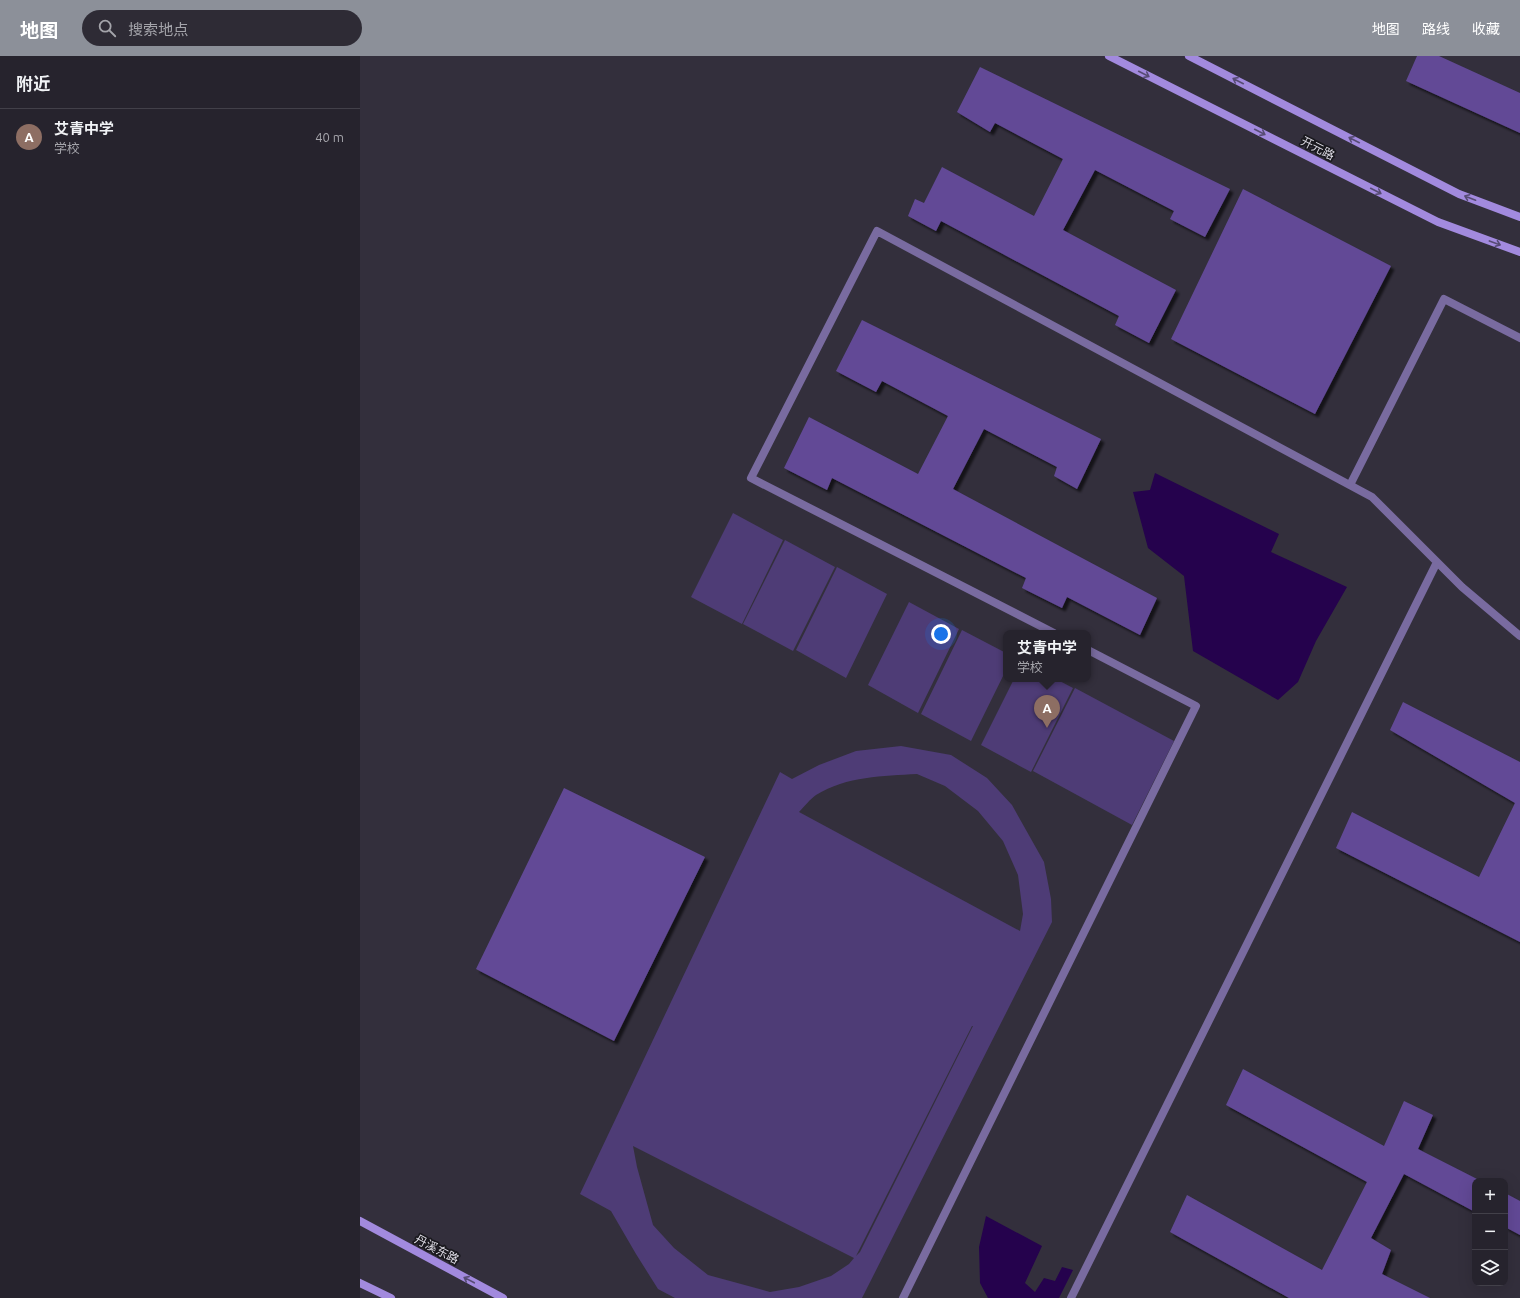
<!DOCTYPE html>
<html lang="zh">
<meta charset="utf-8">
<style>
body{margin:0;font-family:Ubuntu,"Noto Sans SC",sans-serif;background:#2e2b35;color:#f1f3f6}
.controls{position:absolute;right:12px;bottom:12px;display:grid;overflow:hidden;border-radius:8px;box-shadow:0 4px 16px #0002}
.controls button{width:36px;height:36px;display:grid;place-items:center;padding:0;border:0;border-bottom:1px solid #424049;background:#26232d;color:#f1f3f6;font:20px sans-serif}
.you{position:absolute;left:581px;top:578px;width:14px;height:14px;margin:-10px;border:3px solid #fff;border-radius:50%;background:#1a73e8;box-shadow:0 0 0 6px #1a73e833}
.badge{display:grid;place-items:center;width:26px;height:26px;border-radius:50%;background:#8c9099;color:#fff;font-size:13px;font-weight:700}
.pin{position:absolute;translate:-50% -33px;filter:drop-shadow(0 1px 2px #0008)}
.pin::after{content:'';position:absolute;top:21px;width:14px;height:12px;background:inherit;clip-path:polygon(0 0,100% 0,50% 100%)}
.popup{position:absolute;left:643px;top:574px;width:88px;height:52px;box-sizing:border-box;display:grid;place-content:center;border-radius:8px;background:#26232d;filter:drop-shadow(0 1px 3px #0005);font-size:13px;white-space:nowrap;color:#a4a4aa}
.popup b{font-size:15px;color:#f1f3f6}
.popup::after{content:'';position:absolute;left:50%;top:100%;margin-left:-8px;border:8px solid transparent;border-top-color:#26232d}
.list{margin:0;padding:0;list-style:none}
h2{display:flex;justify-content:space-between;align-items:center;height:52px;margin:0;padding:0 16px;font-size:17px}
h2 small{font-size:13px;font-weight:400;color:#a4a4aa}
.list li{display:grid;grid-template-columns:26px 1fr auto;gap:12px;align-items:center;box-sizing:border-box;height:56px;padding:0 16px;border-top:1px solid #424049}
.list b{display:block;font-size:15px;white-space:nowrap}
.list p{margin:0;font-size:13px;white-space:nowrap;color:#a4a4aa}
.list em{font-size:13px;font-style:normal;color:#a4a4aa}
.icon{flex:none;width:22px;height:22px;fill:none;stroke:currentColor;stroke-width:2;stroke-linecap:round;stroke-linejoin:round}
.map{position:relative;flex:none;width:1160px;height:1242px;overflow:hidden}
header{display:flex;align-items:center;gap:24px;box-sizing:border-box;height:56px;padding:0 20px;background:#8c9099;color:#fff}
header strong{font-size:19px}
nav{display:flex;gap:22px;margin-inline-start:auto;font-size:14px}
.search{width:280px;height:36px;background:#2e2b35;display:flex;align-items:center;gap:10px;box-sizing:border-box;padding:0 14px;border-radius:22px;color:#a4a4aa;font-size:15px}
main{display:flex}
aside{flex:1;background:#26232d}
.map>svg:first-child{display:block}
</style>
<header>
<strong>地图</strong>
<div class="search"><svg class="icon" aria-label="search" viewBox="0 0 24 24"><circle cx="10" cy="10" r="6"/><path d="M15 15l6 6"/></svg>搜索地点</div>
<nav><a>地图</a><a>路线</a><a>收藏</a></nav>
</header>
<main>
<aside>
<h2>附近<small></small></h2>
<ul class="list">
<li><span class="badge" style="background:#8d6e63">A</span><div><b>艾青中学</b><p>学校</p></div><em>40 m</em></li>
</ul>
</aside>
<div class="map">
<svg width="1160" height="1242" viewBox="0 0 1160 1242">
<defs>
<filter id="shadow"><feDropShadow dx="3.5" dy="3.5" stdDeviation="1" flood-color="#0009"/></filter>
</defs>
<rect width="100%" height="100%" fill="#332f3c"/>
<!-- green -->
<path fill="#4e3c76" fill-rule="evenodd" d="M373 457 423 484 382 568 331 541Z
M425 484 475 511 433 595 383 568Z
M477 511 527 538 486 622 436 594Z
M549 546 599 573 558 657 508 629Z
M602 574 646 597V614L611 685 561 658Z
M654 623H696L713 632 671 716 621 689Z
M715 632 814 685 772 769 673 715Z
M541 690 591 699 627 722 652 749 684 806 691 843 692 866 502 1242H315L298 1233 276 1198 251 1155 220 1138 420 716 432 723 459 709 496 695ZM557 718 585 730 618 755 643 785 658 819 663 858 660 875 439 756C444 751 450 743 456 739 487 720 523 720 557 718ZM613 970 500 1196 496 1200 612 970ZM273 1090 494 1202 489 1208 471 1220 439 1231 410 1236 348 1219 314 1192 293 1169 277 1111Z"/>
<!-- water -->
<path fill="#25024d" d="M795 417 919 478 911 496 987 531 956 585 938 626 918 644 833 595 824 520 788 492 773 436 790 434Z
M626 1160 682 1190 665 1227 675 1236 684 1222 695 1225 702 1211 713 1214 699 1242H628L620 1227 619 1191Z"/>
<!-- building -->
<path fill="#624a96" filter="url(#shadow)" d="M1057 0H1079L1160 37V77L1046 25Z
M620 11 870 133 845 181 810 163 814 155 735 114 703 174 816 234 789 287 755 269 759 260 581 165 576 175 548 160 555 143 564 147 582 111 674 160 703 103 635 67 630 76 597 56Z
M883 133 1031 210 955 358 811 283Z
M502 264 741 383 717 433 694 420 697 411 624 373 593 433 797 542 780 579 707 541 702 552 662 532 666 522 472 422 467 434 424 412 449 361 558 418 588 360 522 325 516 336 476 315Z
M1043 646 1160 706V886L976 792 992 756 1119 821 1155 747 1030 674Z
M204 732 345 801 254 985 116 913Z
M883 1013 1024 1090 1044 1045 1073 1059 1058 1093 1121 1125H1115V1156L1044 1118 1011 1182 1031 1194 1022 1218 1070 1242H929L810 1176 827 1139 962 1214 1007 1126 866 1049Z
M1145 1137 1160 1145V1179L1145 1171Z"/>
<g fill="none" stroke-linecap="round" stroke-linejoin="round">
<!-- lane -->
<path stroke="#796ba0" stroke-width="8" d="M990 429 1084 243 1160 282
M694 577 391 422 517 175 1012 441 1102 531 1160 580
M543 1242 836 650 728 594
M711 1242 1077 506"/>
<!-- secondary -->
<path stroke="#a28ade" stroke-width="8" d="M749 0 1078 166 1160 196
M829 0 1099 138 1160 161
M0 1165 143 1242
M0 1227 31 1242"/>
</g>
<!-- one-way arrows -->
<defs><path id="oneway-shaft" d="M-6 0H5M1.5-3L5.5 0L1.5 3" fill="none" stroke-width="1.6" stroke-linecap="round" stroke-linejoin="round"/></defs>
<g stroke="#574c74">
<use href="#oneway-shaft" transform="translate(784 18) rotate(27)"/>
<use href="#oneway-shaft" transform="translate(878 25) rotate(-153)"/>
<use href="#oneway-shaft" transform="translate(900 76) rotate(27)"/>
<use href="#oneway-shaft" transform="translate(994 84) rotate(-153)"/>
<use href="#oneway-shaft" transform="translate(1016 135) rotate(27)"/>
<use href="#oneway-shaft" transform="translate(1110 142) rotate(-159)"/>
<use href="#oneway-shaft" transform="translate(1135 187) rotate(20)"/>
<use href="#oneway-shaft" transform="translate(109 1224) rotate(-152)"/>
</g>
<g text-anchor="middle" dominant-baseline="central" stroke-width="3.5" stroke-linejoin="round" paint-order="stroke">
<!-- street labels -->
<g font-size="12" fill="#dedce5" stroke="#1a191e">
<text transform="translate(958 92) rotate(27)">开元路</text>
<text transform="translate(77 1193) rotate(28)">丹溪东路</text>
</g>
</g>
</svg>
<div class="controls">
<button>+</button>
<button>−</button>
<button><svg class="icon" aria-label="layers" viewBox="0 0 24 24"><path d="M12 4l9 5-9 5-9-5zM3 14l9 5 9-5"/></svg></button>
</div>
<div class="you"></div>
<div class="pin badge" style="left:687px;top:672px;background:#8d6e63">A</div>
<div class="popup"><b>艾青中学</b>学校</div>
</div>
</main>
